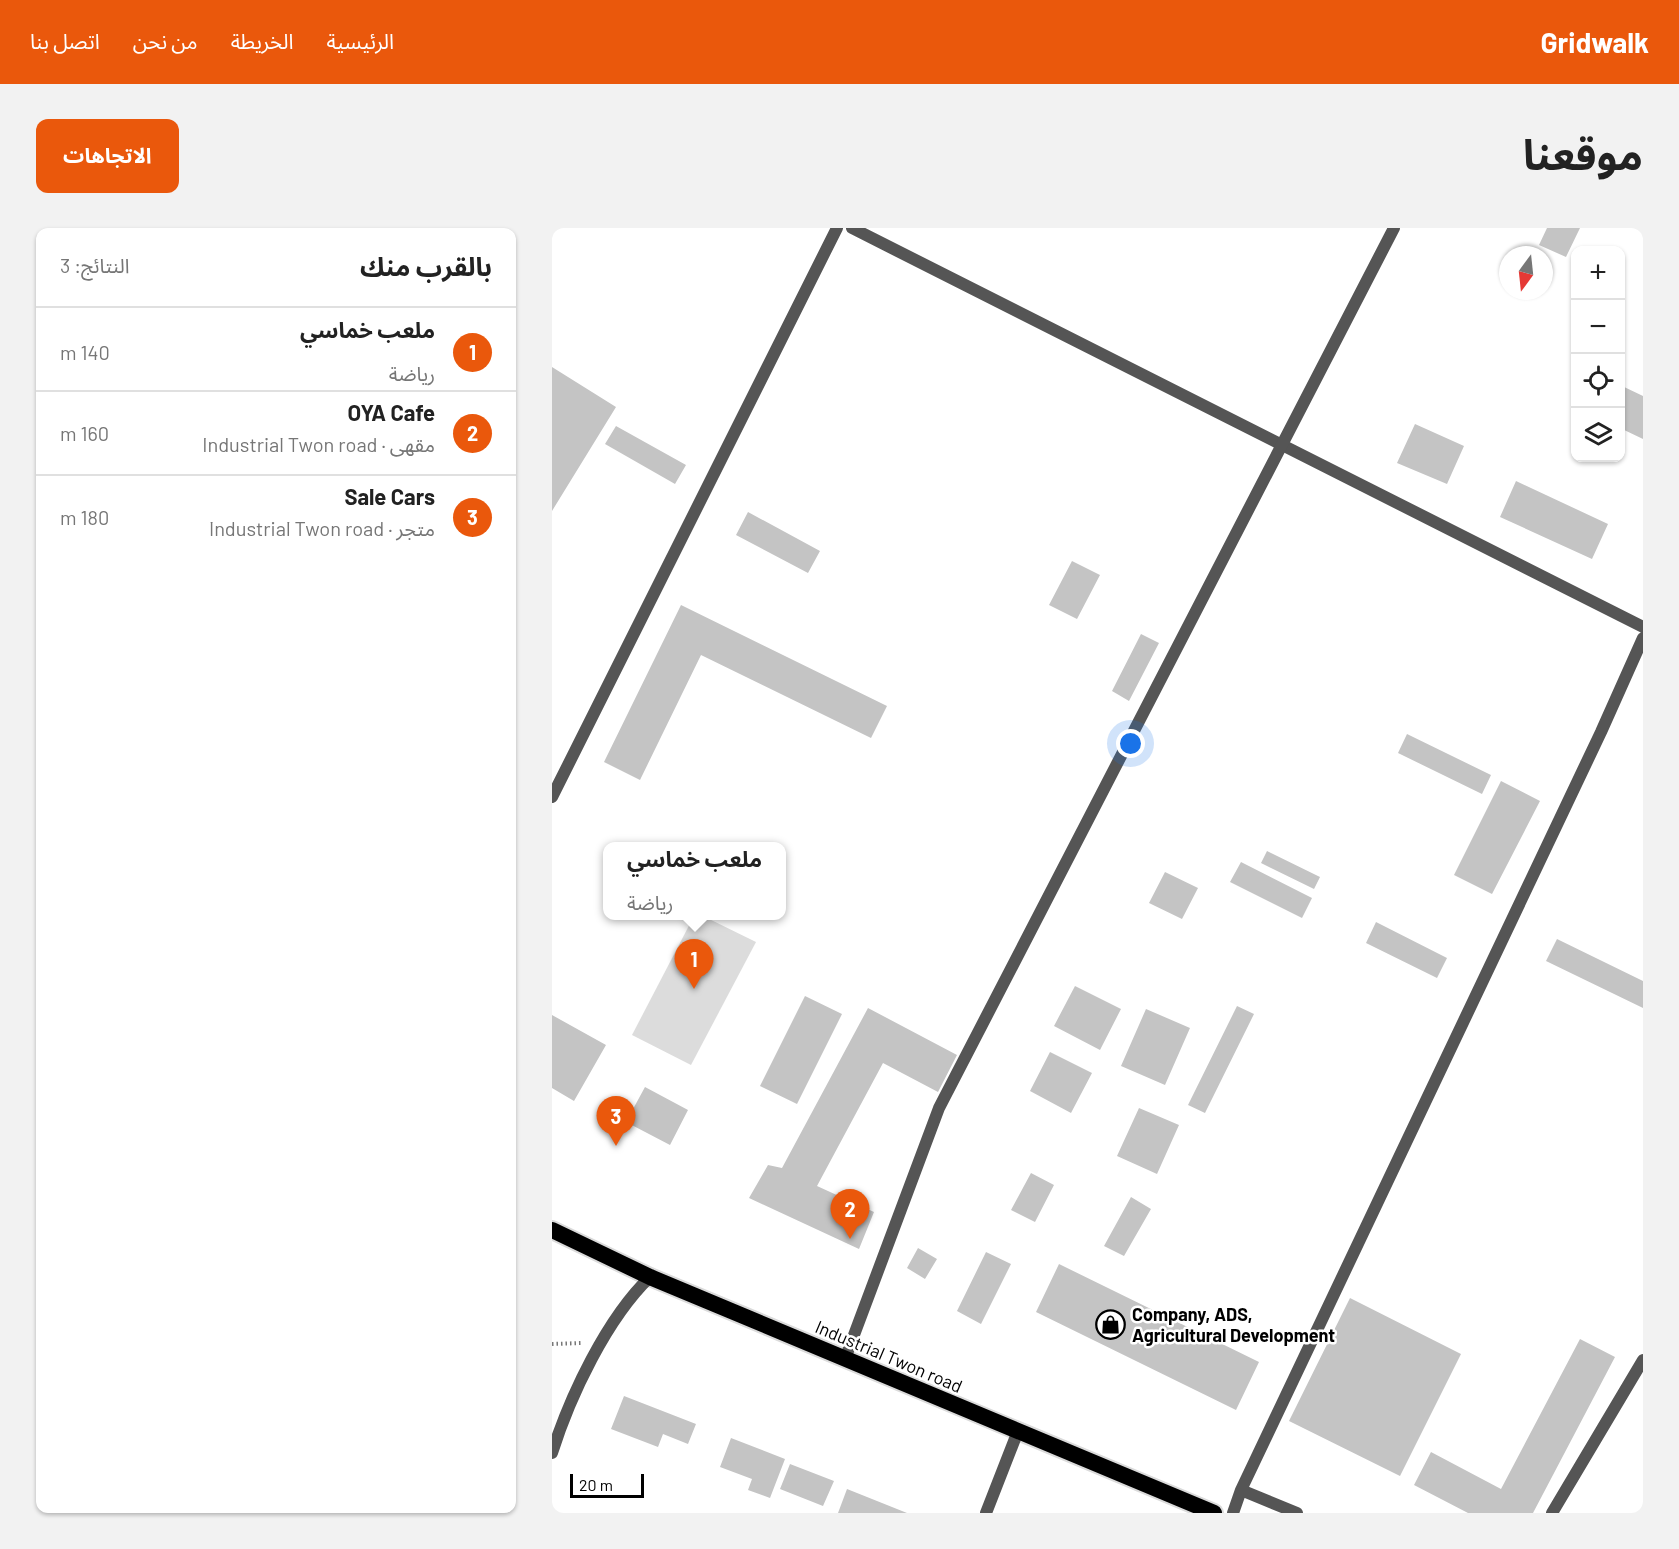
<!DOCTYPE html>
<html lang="ar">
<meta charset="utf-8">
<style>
body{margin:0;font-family:Barlow,"Noto Sans Arabic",sans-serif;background:#f2f2f2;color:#222;direction:rtl}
.controls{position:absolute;right:18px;top:18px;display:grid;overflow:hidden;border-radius:12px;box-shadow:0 2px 4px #0004}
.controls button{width:54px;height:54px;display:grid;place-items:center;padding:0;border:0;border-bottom:2px solid #e0e0e0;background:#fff;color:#222;font:30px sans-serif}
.compass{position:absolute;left:947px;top:18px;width:54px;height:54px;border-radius:50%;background:#fff;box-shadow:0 2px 4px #0004;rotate:195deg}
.scale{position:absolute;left:18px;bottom:15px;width:74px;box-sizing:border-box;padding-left:6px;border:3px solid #000;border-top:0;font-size:16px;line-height:21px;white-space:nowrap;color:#000;-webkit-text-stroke:4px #fff;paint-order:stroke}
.you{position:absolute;left:579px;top:516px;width:21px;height:21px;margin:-15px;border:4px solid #fff;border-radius:50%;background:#1a73e8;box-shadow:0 0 0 9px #1a73e833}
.badge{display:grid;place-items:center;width:39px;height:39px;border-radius:50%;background:#ea580c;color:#fff;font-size:20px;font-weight:700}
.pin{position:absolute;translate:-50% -50px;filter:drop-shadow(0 2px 3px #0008)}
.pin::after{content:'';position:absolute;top:32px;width:21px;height:18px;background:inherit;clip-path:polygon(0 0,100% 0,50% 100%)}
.popup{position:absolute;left:51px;top:614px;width:183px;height:78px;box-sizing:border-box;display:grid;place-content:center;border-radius:12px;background:#fff;filter:drop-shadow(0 2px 4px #0005);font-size:20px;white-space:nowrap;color:#767676}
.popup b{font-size:22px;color:#222}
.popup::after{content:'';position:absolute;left:50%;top:100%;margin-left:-12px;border:12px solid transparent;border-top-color:#fff}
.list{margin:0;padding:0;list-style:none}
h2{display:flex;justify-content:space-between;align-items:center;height:78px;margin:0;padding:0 24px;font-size:26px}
h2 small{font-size:20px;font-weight:400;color:#767676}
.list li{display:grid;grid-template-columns:39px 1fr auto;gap:18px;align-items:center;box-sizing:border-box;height:84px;padding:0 24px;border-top:2px solid #e0e0e0}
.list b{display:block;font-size:22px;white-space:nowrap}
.list p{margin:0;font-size:20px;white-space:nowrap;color:#767676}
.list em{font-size:20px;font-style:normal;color:#767676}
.icon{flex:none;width:33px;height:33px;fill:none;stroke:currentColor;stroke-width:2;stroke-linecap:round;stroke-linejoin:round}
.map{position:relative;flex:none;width:1091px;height:1285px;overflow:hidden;direction:ltr;border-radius:12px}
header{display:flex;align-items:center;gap:36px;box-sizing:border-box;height:84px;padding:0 30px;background:#ea580c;color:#fff}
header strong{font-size:28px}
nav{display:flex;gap:33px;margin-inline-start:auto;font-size:21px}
.intro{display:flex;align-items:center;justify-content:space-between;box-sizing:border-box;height:144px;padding:0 36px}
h1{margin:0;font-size:42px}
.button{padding:15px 27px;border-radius:12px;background:#ea580c;color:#fff;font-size:21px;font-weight:700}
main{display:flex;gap:36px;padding:0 36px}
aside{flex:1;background:#fff;border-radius:12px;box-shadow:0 2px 4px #0004}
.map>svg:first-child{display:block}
</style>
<header>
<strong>Gridwalk</strong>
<nav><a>الرئيسية</a><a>الخريطة</a><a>من نحن</a><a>اتصل بنا</a></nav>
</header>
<div class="intro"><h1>موقعنا</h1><a class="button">الاتجاهات</a></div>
<main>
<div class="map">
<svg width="1091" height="1285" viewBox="0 0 1091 1285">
<rect width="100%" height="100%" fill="#fff"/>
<!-- green -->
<path fill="#dcdcdc" d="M142 688H151L204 714 139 837 80 807Z"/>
<!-- building -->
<path fill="#c4c4c4" d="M995 0H1028L1014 29 987 17Z
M0 139 64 179 0 283Z
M1068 157 1091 168V211L1068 200Z
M863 196 912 218 895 256 845 235Z
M64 198 134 237 123 256 53 216Z
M964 253 1056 296 1040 331 948 289Z
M196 284 268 323 256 345 184 307Z
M520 333 548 347 525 391 497 377Z
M129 377 335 478 319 510 149 427 88 552 52 534Z
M589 406 607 415 577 473 560 463Z
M855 506 939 547 930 566 846 525Z
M949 553 988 573 940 666 902 647Z
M715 623 768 649 762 661 709 635Z
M689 634 760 670 750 690 678 654Z
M613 644 646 660 630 691 597 675Z
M824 694 895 730 885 750 814 715Z
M1005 711 1091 753V780L994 733Z
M523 758 569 781 548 822 502 798Z
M253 768 290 786 245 876 208 858Z
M685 778 702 786 653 885 636 877Z
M316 780 405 827 386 864 331 835 265 958 322 984 307 1021 197 970 216 937 230 940Z
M594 781 638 800 613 857 569 838Z
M0 787 54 817 22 873 0 860Z
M498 824 540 845 519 885 478 863Z
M93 859 136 882 118 917 74 894Z
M587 880 627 897 605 946 565 928Z
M479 945 502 957 483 994 459 982Z
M579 969 599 981 572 1028 552 1018Z
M366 1020 385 1031 373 1051 355 1040Z
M434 1024 459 1036 429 1096 405 1083Z
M507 1036 707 1134 684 1182 484 1084Z
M798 1070 909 1126 848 1248 737 1193Z
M1028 1111 1063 1129 981 1285H916L862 1257 879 1224 949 1261Z
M72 1168 144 1196 136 1216 111 1206 106 1219 59 1201Z
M179 1210 233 1231 218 1270 196 1262 200 1251 168 1239Z
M238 1236 282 1253 271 1278 228 1261Z
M295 1261 355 1285H286Z"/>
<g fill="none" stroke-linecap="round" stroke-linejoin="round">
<defs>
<path id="trunk" d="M0 1002 98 1049 662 1285"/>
</defs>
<!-- trunk casing -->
<use href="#trunk" stroke="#dbdbdb" stroke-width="20"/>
<!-- path -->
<path stroke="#777" stroke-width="4" stroke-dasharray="1.5 3" stroke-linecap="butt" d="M0 1116 29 1115"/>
<!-- minor -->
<path stroke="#555" stroke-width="12" d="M300 0 1091 399
M0 569 285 0
M689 1262 745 1285
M434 1285 466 1203
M681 1285 689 1262 1049 504 1091 410
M1000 1285 1091 1132"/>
<!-- tertiary -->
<path stroke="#555" stroke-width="12" d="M293 1131 387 880 842 0
M0 1225C18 1168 55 1090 98 1049"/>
<!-- trunk -->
<use href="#trunk" stroke="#000" stroke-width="16"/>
</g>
<!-- icons -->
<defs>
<symbol id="shop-ring" viewBox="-11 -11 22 22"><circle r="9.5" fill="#fff" stroke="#000" stroke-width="1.5"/><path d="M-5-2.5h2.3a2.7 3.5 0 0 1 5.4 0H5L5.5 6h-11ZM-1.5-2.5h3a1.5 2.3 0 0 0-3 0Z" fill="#000"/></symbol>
</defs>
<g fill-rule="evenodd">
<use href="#shop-ring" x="542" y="1080" width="33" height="33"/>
</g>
<g text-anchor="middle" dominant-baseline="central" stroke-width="5" stroke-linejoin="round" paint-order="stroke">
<!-- poi labels -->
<g font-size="18" font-weight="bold" fill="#000" stroke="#fff" text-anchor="start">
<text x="580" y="1086">Company, ADS,<tspan x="580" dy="21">Agricultural Development</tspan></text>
</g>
<!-- street labels -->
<g font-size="18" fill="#000" stroke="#fff">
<text transform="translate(337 1128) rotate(23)">Industrial Twon road</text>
</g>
</g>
</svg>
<div class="controls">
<button>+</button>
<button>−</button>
<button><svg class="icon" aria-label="locate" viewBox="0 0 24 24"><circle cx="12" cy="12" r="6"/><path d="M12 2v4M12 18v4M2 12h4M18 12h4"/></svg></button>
<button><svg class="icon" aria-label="layers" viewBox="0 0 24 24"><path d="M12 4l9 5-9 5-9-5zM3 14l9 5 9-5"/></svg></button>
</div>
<svg class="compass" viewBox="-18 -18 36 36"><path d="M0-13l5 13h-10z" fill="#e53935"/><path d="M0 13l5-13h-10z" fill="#767676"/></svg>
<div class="scale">20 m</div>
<div class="you"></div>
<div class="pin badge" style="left:142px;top:761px">1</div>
<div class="popup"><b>ملعب خماسي</b>رياضة</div>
<div class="pin badge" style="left:298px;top:1011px">2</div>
<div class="pin badge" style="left:64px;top:918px">3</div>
</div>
<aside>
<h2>بالقرب منك<small>النتائج: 3</small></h2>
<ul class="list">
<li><span class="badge">1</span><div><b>ملعب خماسي</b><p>رياضة</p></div><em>140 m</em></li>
<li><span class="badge">2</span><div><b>OYA Cafe</b><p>مقهى · Industrial Twon road</p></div><em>160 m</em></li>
<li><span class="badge">3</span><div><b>Sale Cars</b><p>متجر · Industrial Twon road</p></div><em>180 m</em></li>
</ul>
</aside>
</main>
